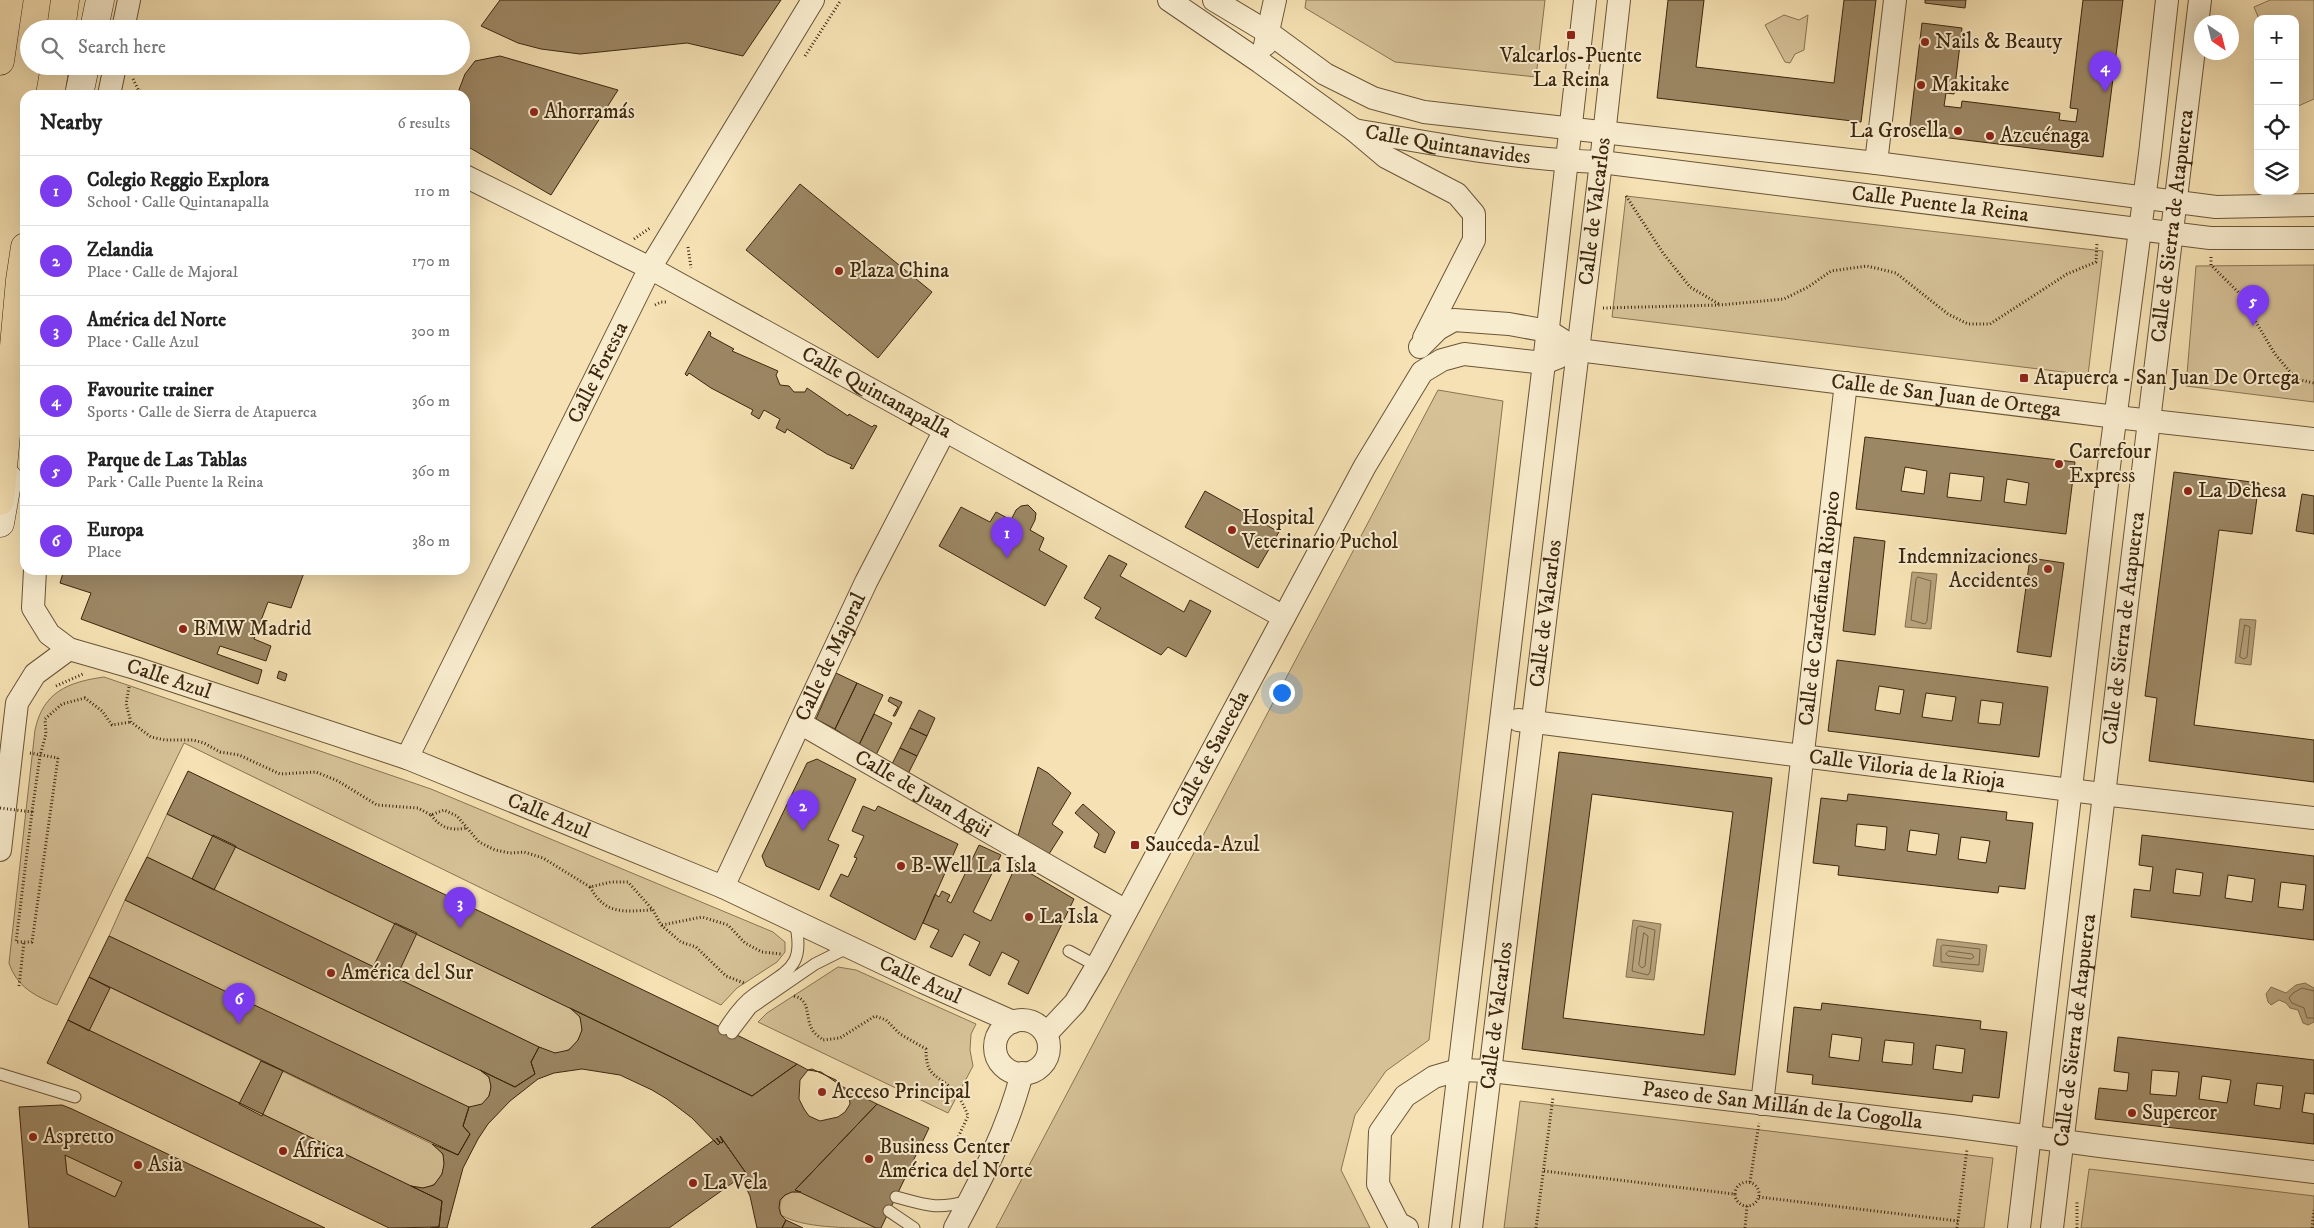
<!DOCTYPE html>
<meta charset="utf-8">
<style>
body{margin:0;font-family:"IM FELL DW Pica",serif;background:#f2f2f2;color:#222}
.controls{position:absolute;right:15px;top:15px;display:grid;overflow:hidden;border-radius:10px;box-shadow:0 5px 20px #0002}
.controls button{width:45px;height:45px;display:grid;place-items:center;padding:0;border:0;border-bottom:1px solid #e0e0e0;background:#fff;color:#222;font:25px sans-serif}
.compass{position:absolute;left:2194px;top:15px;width:45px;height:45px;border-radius:50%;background:#fff;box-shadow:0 5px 20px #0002;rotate:145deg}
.you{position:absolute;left:1281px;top:692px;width:18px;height:18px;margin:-12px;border:4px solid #fff;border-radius:50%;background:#1a73e8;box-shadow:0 0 0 8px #1a73e833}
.badge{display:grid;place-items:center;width:32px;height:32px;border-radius:50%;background:#7c3aed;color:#fff;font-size:16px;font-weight:700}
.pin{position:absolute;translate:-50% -41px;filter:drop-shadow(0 1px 2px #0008)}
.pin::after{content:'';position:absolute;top:26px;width:18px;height:15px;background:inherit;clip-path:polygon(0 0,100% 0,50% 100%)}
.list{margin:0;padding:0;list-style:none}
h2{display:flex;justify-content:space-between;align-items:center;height:65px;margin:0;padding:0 20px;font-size:21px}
h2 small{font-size:16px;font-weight:400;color:#767676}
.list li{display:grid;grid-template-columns:32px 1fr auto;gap:15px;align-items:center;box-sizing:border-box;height:70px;padding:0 20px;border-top:1px solid #e0e0e0}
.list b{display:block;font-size:19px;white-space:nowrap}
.list p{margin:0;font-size:16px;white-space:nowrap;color:#767676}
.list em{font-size:16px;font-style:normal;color:#767676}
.icon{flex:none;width:28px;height:28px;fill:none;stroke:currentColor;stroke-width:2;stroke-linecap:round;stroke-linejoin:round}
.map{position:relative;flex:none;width:2314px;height:1228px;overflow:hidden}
.search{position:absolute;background:#fff;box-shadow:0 5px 20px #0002;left:20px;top:20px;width:450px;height:55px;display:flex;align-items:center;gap:12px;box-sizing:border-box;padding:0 18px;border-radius:28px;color:#767676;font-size:19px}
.panel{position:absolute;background:#fff;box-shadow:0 5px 20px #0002;left:20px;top:90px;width:450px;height:485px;border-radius:15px}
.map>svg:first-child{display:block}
</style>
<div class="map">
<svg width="2314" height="1228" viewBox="0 0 2314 1228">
<rect width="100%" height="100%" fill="#f5e1b3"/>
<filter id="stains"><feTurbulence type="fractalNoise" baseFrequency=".004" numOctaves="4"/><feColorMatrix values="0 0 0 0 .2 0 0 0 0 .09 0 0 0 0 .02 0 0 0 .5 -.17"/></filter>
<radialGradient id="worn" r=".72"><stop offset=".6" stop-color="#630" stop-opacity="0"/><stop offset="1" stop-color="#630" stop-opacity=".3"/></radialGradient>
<!-- green -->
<path fill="#d6c197" stroke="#897452" d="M1306 0H1545L1536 77 1395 62 1305 8Z
M2270 0H2314V99L2296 107 2295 19H2259L2254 7Z
M1784 15 1799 20 1808 15 1804 50 1795 54 1790 63 1785 62 1765 25Z
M1626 196 2103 251 2088 375 1612 317Z
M2314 265V402L2186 386 2196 266Z
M1438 390 1503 401 1429 1040 1386 1071 1355 1115 1341 1170 1370 1228H996Z
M104 677 431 789 773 932 785 942V952L777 962 737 988 721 1005 184 743 57 1005C35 996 17 987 9 963L35 730C43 692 68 682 104 677Z
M167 814 570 1008C573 1010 577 1013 579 1016 589 1032 572 1055 554 1053 550 1052 544 1049 539 1047L147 857Z
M125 900 480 1070C483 1073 487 1075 489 1078 495 1090 486 1108 472 1108 468 1108 463 1105 460 1104L109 936Z
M838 967 856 970 976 1024 971 1034 970 1050 973 1066 948 1113 758 1022 767 1013Z
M89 977 432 1144C435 1147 441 1151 443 1155 448 1168 438 1188 423 1188 419 1188 414 1187 411 1186L68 1020Z
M1520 1101 1993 1158 1984 1228H1504Z
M65 1155 122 1182 115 1197 67 1174Z
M2089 1169 2314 1196V1228H2081Z
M792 1192H801L876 1228C847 1228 802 1228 781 1215 778 1204 780 1196 792 1192Z"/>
<!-- water -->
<path fill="#b6a17b" stroke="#85704f" d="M1912 572 1937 574 1931 629 1905 627Z
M2240 619 2256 620 2251 665 2235 663Z
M1633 920 1661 924 1654 980 1626 977Z
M1937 939 1987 945 1983 972 1933 966Z
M2305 983 2314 988V1022L2308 1025 2303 1023 2298 1010 2290 1008 2286 1003 2279 1000 2271 1005 2268 1002 2266 994 2271 987 2286 993 2296 985Z"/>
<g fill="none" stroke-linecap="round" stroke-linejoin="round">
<!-- shore -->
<path stroke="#796444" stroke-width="1" d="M1918 577 1931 581 1927 621 1925 624 1911 620 1916 580Z
M2245 625 2250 627 2247 657 2244 659 2240 657Z
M1640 926 1655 930 1650 972 1648 975 1632 971 1637 928Z
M1644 933 1648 936 1645 966 1642 968 1639 965Z
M1943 945 1980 949 1979 965 1941 962V947Z
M1949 951 1972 954 1974 957 1971 959 1948 956 1946 954Z
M2314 991 2302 988 2293 993 2289 998 2292 1003 2304 1008 2307 1018H2314"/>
</g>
<!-- building -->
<path fill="#9c8764" stroke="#3c260e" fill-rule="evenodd" d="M500 0H781L743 56 687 43 580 54 541 49 518 43 481 26Z
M1668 0H1704L1696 67 1834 83 1844 0H1876L1861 122 1657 98Z
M1925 0H1966L1965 8 1925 3Z
M2083 0H2123L2103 157 1909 133 1922 23 1962 28 1954 94 1946 93 1944 106 1961 108 1962 101 2060 113 2059 120 2076 122 2078 109 2070 108Z
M500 56 618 90 551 195 465 145V95H457L465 74 475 61Z
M800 184 932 292 878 358 746 250Z
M709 331 711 333 710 336 734 349 732 351 778 371 776 375 780 385 789 386 794 392H805L807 388 848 416 849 414 872 427 874 425 877 426 853 469 850 468 852 465 827 454 787 429 785 433 776 428 780 419 764 410 759 419 751 414 753 410 711 388 689 373 687 376 685 374Z
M1865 437 2075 462 2066 534 1856 509ZM1905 467 1927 471 1924 494 1901 491ZM1950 473 1984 477 1981 501 1947 497ZM2007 479 2029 483 2026 505 2004 502Z
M2174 472 2259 483 2252 534 2219 530 2194 725 2314 740V782L2149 761 2157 698 2145 696Z
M1205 491 1279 532 1258 568 1185 527Z
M2302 494 2314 496V534L2296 531Z
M1028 505 1036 513 1035 520 1030 530 1044 538 1039 550 1067 566 1045 606 939 546 961 507 990 522 996 512 1011 520 1016 510 1021 506Z
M1854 537 1885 541 1875 635 1843 631Z
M1109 555 1127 564 1120 576 1184 612 1190 600 1211 611 1186 657 1168 647 1161 655 1095 618 1101 608 1084 598Z
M2030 558 2064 563 2051 657 2017 652Z
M64 570H305L291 608 268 602 254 639 271 646 266 661 220 646 217 654 262 670 258 684 81 619 91 593 60 583Z
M1837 660 2048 687 2039 757 1828 731ZM1879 686 1904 690 1900 714 1875 710ZM1926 693 1956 697 1952 721 1922 717ZM1981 700 2003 703 2000 725 1978 723Z
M279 671 287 674 285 681 277 678Z
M836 673 857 683 835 729 816 719Z
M857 683 883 695 859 745 835 729Z
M890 697 902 702 895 716H893L898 707 888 701Z
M919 710 935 718 927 736 910 728Z
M874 714 892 723 876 755 859 745Z
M910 728 927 736 917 756 900 748Z
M900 748 917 756 908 774 892 764Z
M1559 752 1772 778 1735 1075 1522 1049ZM1592 794 1733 812 1704 1035 1563 1018Z
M817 759 856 779 828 840 839 845 819 890 766 866 762 856 807 763Z
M1038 767 1048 773 1071 793 1052 824 1063 832 1049 854 1018 836Z
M188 771 797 1064 752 1096 167 814Z
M1848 794 2007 812 2006 820 2033 823 2025 889 1999 886 1998 893 1838 875 1839 866 1813 863 1821 798 1847 801ZM1857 824 1887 827 1885 850 1855 846ZM1910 830 1939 834 1936 855 1907 851ZM1961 837 1990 841 1986 863 1958 859Z
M1083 804 1115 832 1105 853 1094 847 1099 834 1075 813Z
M863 806 875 811 878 806 958 844 915 940 830 896 841 874 848 877 857 858 854 857 864 836 852 831Z
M213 835 236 846 214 890 192 879Z
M2142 835 2314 856V940L2131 917 2134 889 2150 891 2153 867 2139 865ZM2176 869 2203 873 2200 896 2173 893ZM2228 875 2255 879 2252 902 2225 898ZM2281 882 2306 885 2303 910 2278 907Z
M979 845 1001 855 973 912 991 921 1016 865 1074 899 1028 994 1008 984 1019 961 1002 952 990 976 969 965 980 942 964 934 952 957 930 947 939 930 923 923 935 894 939 897 942 891 950 895 947 901 951 903Z
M147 857 539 1047 531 1062 535 1074 515 1087 125 900Z
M395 923 417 933 396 978 373 967Z
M109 936 469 1107 463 1126 470 1134 458 1155 89 977Z
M89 977 110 988 89 1031 68 1020Z
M1822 1003 1981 1021 1980 1029 2007 1032 1999 1098 1973 1095 1972 1102 1812 1084 1813 1075 1787 1072 1794 1007 1821 1010ZM1832 1034 1862 1038 1859 1061 1829 1057ZM1885 1040 1914 1043 1912 1065 1882 1062ZM1936 1045 1965 1049 1962 1073 1933 1069Z
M570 1008 752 1096 797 1064 808 1070 821 1072 843 1087 877 1104 795 1190 801 1192H792L785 1195 780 1200 779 1208 781 1215 786 1220 782 1228H757L750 1196 740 1175 744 1172 746 1173 720 1136 723 1142 721 1143 716 1138 720 1143 718 1145 692 1118 667 1099 652 1090 620 1075 582 1069 554 1073 538 1079 510 1101 488 1124 478 1139 463 1168 447 1228H430L439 1227 442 1201 411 1186 423 1188 434 1185 442 1174 444 1164 443 1154 432 1144 458 1155 470 1134 463 1126 469 1107 482 1104 489 1096 491 1087 489 1077 480 1070 515 1087 535 1074 531 1062 539 1047 555 1053 569 1050 578 1040 582 1030 580 1017Z
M68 1020 442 1201 439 1227 389 1228 47 1063Z
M2118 1037 2314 1060V1094L2305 1093 2302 1112 2314 1114V1144L2095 1119 2099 1088 2127 1091 2129 1073 2114 1071ZM2152 1070 2179 1072 2176 1096 2150 1094ZM2202 1076 2231 1080 2227 1103 2199 1099ZM2257 1083 2283 1086 2280 1109 2254 1105Z
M261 1061 283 1071 262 1116 239 1104Z
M812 1069 836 1080 849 1095 850 1104 845 1112 838 1117 820 1121 809 1116 804 1109 799 1099 800 1080 808 1070Z
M877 1104 929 1128 881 1228H876L795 1190Z
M62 1105 72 1109 325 1228H29L19 1107ZM65 1155 122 1182 115 1197 67 1174Z
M720 1136 746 1173 744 1172 740 1175 741 1177 731 1184 669 1228H591L714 1140 718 1145 720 1143 717 1138 721 1143 723 1142Z
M786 1220 803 1228H782Z"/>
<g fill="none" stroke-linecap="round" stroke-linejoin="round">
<defs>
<path id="lane" d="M1069 951 1097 966
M724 1029C732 1016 741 1003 754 994 787 970 806 968 795 922
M732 1033 751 1008 815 964 849 947
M0 1074 75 1097
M896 1197C926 1205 936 1210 968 1201
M889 1211 914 1228"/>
<g id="street">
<path d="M1169 0 1260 62 1354 130 1386 157 1457 194 1474 214V240L1424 338"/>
<path d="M1214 0 1269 33 1325 74 1373 98 1424 112 1876 163 2216 207 2314 205"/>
<path d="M123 29 129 0"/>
<path d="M1265 45 1275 0"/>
<path d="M109 95 115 66"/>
<path id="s1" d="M1354 130C1435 144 1519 160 1601 162L2210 238H2314"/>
<path d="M1876 163 1895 0"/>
<path id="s2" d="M465 176 650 268 1284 617"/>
<path id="s3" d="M1420 347 1438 329 1454 320 1509 324 1548 331 1578 350 2116 417 2314 439"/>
<path id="s4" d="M35 570 33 608 49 634 69 649 135 668 407 758 723 887 923 982 1013 1022"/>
<path id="s5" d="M1518 720 2102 794 2314 818"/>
<path id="s6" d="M800 723 1126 911"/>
<path id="s7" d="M407 758 650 268 813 0"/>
<path d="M0 850 17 703 35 674 69 649"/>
<path id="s8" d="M723 887 866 582 945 430"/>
<circle cx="1022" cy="1047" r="27"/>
<path id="s9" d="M1046 1034 1075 1003 1097 966 1365 466 1422 372 1442 360 1464 354 1544 363 1559 357"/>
<path id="s10" d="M1762 1104 1846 383"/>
<path d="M955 1228C982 1178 1008 1129 1022 1073"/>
<path id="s11" d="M1407 1228 1398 1223 1378 1184 1380 1132 1405 1096 1434 1077 1458 1070 1491 1071 1951 1126 2100 1146 2314 1172"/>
<path d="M1440 1228 1544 363 1585 0"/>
<path id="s12" d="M1471 1228 1601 162 1619 0"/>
<path d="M2019 1228 2109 466 2150 154 2167 0"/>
<path id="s13" d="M2052 1228C2100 819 2151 409 2200 0"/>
</g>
<path id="secondary" d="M94 29 100 0
M79 95 85 66
M0 523 8 478"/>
<path id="highway" d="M61 29 65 0
M0 61 9 0
M50 95 55 66
M0 501 20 280 25 247"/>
</defs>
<!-- lane casing -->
<use href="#lane" stroke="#6a5537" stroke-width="13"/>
<!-- street casing -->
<use href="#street" stroke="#6a5537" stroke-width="24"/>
<!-- secondary casing -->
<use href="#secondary" stroke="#3c260e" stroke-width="29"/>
<!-- highway casing -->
<use href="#highway" stroke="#3c260e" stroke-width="29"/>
<!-- path -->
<path stroke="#3c260e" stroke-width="3" stroke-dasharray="1 2.5" stroke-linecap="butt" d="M805 56 841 0
M133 79 139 91 162 95
M1626 196 1663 253 1690 287 1719 304
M634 239 650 228
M688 247 691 268
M2211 257V265L2238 292 2275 354 2296 379 2314 383
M655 305 661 302H668
M1603 308 1720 305 1784 299 1808 287 1831 271 1867 266 1896 273 1948 314 1968 324H1990L2067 274 2096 262 2097 242
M56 686 83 674
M129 687 126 704 131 722 151 737 165 740H193L204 743 220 752 239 755 280 774 316 772 338 781 377 805 418 808 431 815 444 810 457 816 479 842 495 850 510 853 524 852 543 858 590 887 611 882H628L653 910 661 925 681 942 696 947 726 976 744 983
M30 753 58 758
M32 812 40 756 46 734 45 719 62 704 85 698 102 711 112 725 131 722
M431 815C441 828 450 831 467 828
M590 887C606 916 624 911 653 910
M662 925 702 917 728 925 745 943 762 952 781 954
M19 986 24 942
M794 996C811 1000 805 1017 812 1029 814 1034 820 1037 823 1040L840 1038 875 1016 886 1020 900 1034 926 1049C926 1073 932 1073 949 1086 958 1094 964 1105 968 1116L954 1146
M1544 1171 1734 1194
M1735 1194a12 12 0 1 1 24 0a12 12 0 1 1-24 0Z
M1750 1182 1759 1123
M1759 1197 1958 1221
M1536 1228 1553 1097
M1745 1228 1747 1206
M1957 1228 1967 1149
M2077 1228V1201
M2312 1228 2314 1210"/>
<!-- lane -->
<use href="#lane" stroke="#f8ecce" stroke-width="11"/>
<!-- street -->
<use href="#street" stroke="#f8ecce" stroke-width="22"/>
<!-- secondary -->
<use href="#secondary" stroke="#f8ecce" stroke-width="28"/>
<!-- highway -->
<use href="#highway" stroke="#f5e1b3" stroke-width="28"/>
<!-- path-bridge -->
<path stroke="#3c260e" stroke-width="3" stroke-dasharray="1 2.5" stroke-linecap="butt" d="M0 808 32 812 16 942H32L58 758"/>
</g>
<!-- markers -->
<g fill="#8f2418" stroke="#f8ecce" stroke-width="2">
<rect x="1566" y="30" width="10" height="10" rx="2.5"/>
<circle cx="1925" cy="42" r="5"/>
<circle cx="1921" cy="85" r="5"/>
<circle cx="534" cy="112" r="5"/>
<circle cx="1958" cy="131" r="5"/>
<circle cx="1990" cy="136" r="5"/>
<circle cx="839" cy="271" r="5"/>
<rect x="2019" y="373" width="10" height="10" rx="2.5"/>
<circle cx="2059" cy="464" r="5"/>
<circle cx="2188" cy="491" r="5"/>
<circle cx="1232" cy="530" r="5"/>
<circle cx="2048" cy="569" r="5"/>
<circle cx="183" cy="629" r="5"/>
<rect x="1130" y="840" width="10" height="10" rx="2.5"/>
<circle cx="901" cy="866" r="5"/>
<circle cx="1029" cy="917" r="5"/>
<circle cx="331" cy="973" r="5"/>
<circle cx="822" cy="1092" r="5"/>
<circle cx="2132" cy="1113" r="5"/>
<circle cx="33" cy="1137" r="5"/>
<circle cx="283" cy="1151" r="5"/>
<circle cx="869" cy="1159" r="5"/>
<circle cx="138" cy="1165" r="5"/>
<circle cx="693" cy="1183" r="5"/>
</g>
<g text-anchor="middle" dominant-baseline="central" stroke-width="4" stroke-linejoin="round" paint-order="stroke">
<!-- poi labels -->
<g font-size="21" fill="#3c260e" stroke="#f8ecce" text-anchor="start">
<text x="1935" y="42">Nails &amp; Beauty</text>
<text x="1571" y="56" text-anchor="middle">Valcarlos-Puente<tspan x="1571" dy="24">La Reina</tspan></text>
<text x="1931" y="85">Makitake</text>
<text x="544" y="112">Ahorramás</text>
<text x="1948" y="131" text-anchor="end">La Grosella</text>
<text x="2000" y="136">Azcuénaga</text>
<text x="849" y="271">Plaza China</text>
<text x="2034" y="378">Atapuerca - San Juan De Ortega</text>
<text x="2069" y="452">Carrefour<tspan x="2069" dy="24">Express</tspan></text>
<text x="2198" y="491">La Dehesa</text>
<text x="1242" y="518">Hospital<tspan x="1242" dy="24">Veterinario Puchol</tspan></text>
<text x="2038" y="557" text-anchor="end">Indemnizaciones<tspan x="2038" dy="24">Accidentes</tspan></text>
<text x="193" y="629">BMW Madrid</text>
<text x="1145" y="845">Sauceda-Azul</text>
<text x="911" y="866">B-Well La Isla</text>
<text x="1039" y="917">La Isla</text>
<text x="341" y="973">América del Sur</text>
<text x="832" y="1092">Acceso Principal</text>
<text x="2142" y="1113">Supercor</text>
<text x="43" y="1137">Aspretto</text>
<text x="879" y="1147">Business Center<tspan x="879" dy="24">América del Norte</tspan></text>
<text x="293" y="1151">África</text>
<text x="148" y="1165">Asia</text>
<text x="703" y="1183">La Vela</text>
</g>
<!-- street labels -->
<g font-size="21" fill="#3c260e" stroke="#f8ecce">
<text stroke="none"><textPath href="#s1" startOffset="95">Calle Quintanavides</textPath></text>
<text stroke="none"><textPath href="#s1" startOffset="591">Calle Puente la Reina</textPath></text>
<text stroke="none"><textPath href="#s12" startOffset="1024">Calle de Valcarlos</textPath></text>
<text stroke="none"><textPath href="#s13" startOffset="1009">Calle de Sierra de Atapuerca</textPath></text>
<text stroke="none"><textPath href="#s7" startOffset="430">Calle Foresta</textPath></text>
<text stroke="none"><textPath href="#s2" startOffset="465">Calle Quintanapalla</textPath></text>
<text stroke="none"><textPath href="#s3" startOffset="545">Calle de San Juan de Ortega</textPath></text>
<text stroke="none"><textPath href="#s10" startOffset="499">Calle de Cardeñuela Riopico</textPath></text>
<text stroke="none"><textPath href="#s12" startOffset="619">Calle de Valcarlos</textPath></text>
<text stroke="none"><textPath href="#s13" startOffset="604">Calle de Sierra de Atapuerca</textPath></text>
<text stroke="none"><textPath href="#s8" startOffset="254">Calle de Majoral</textPath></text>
<text stroke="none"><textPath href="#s4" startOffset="198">Calle Azul</textPath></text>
<text stroke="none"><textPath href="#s9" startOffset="326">Calle de Sauceda</textPath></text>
<text stroke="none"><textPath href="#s5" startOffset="392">Calle Viloria de la Rioja</textPath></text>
<text stroke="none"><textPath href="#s6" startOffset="142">Calle de Juan Agüi</textPath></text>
<text stroke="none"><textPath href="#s4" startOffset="602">Calle Azul</textPath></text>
<text stroke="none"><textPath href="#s4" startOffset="1008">Calle Azul</textPath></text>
<text stroke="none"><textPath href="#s12" startOffset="214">Calle de Valcarlos</textPath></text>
<text stroke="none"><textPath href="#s13" startOffset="199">Calle de Sierra de Atapuerca</textPath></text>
<text stroke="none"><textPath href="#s11" startOffset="536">Paseo de San Millán de la Cogolla</textPath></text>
</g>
</g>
<rect width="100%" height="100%" filter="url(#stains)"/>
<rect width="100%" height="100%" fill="url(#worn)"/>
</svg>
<div class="controls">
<button>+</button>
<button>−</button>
<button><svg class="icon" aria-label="locate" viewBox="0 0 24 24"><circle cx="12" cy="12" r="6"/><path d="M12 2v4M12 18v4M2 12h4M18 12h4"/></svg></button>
<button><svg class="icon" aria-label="layers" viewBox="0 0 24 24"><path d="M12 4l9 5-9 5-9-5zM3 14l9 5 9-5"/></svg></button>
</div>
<svg class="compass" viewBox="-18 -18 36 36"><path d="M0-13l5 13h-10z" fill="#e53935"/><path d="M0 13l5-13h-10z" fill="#767676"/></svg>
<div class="you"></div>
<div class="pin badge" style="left:1007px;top:558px">1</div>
<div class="pin badge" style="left:803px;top:831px">2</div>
<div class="pin badge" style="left:460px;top:928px">3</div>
<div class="pin badge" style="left:2105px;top:92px">4</div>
<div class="pin badge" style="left:2253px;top:326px">5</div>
<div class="pin badge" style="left:239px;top:1024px">6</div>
<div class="search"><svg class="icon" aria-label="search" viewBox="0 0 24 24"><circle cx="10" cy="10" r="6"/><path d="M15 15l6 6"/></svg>Search here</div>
<section class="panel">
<h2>Nearby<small>6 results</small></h2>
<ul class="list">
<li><span class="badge">1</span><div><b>Colegio Reggio Explora</b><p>School · Calle Quintanapalla</p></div><em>110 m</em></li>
<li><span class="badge">2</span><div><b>Zelandia</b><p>Place · Calle de Majoral</p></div><em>170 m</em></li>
<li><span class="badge">3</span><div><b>América del Norte</b><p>Place · Calle Azul</p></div><em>300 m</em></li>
<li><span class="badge">4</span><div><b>Favourite trainer</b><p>Sports · Calle de Sierra de Atapuerca</p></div><em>360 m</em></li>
<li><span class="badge">5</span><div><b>Parque de Las Tablas</b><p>Park · Calle Puente la Reina</p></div><em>360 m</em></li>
<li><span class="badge">6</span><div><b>Europa</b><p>Place</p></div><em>380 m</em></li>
</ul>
</section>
</div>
